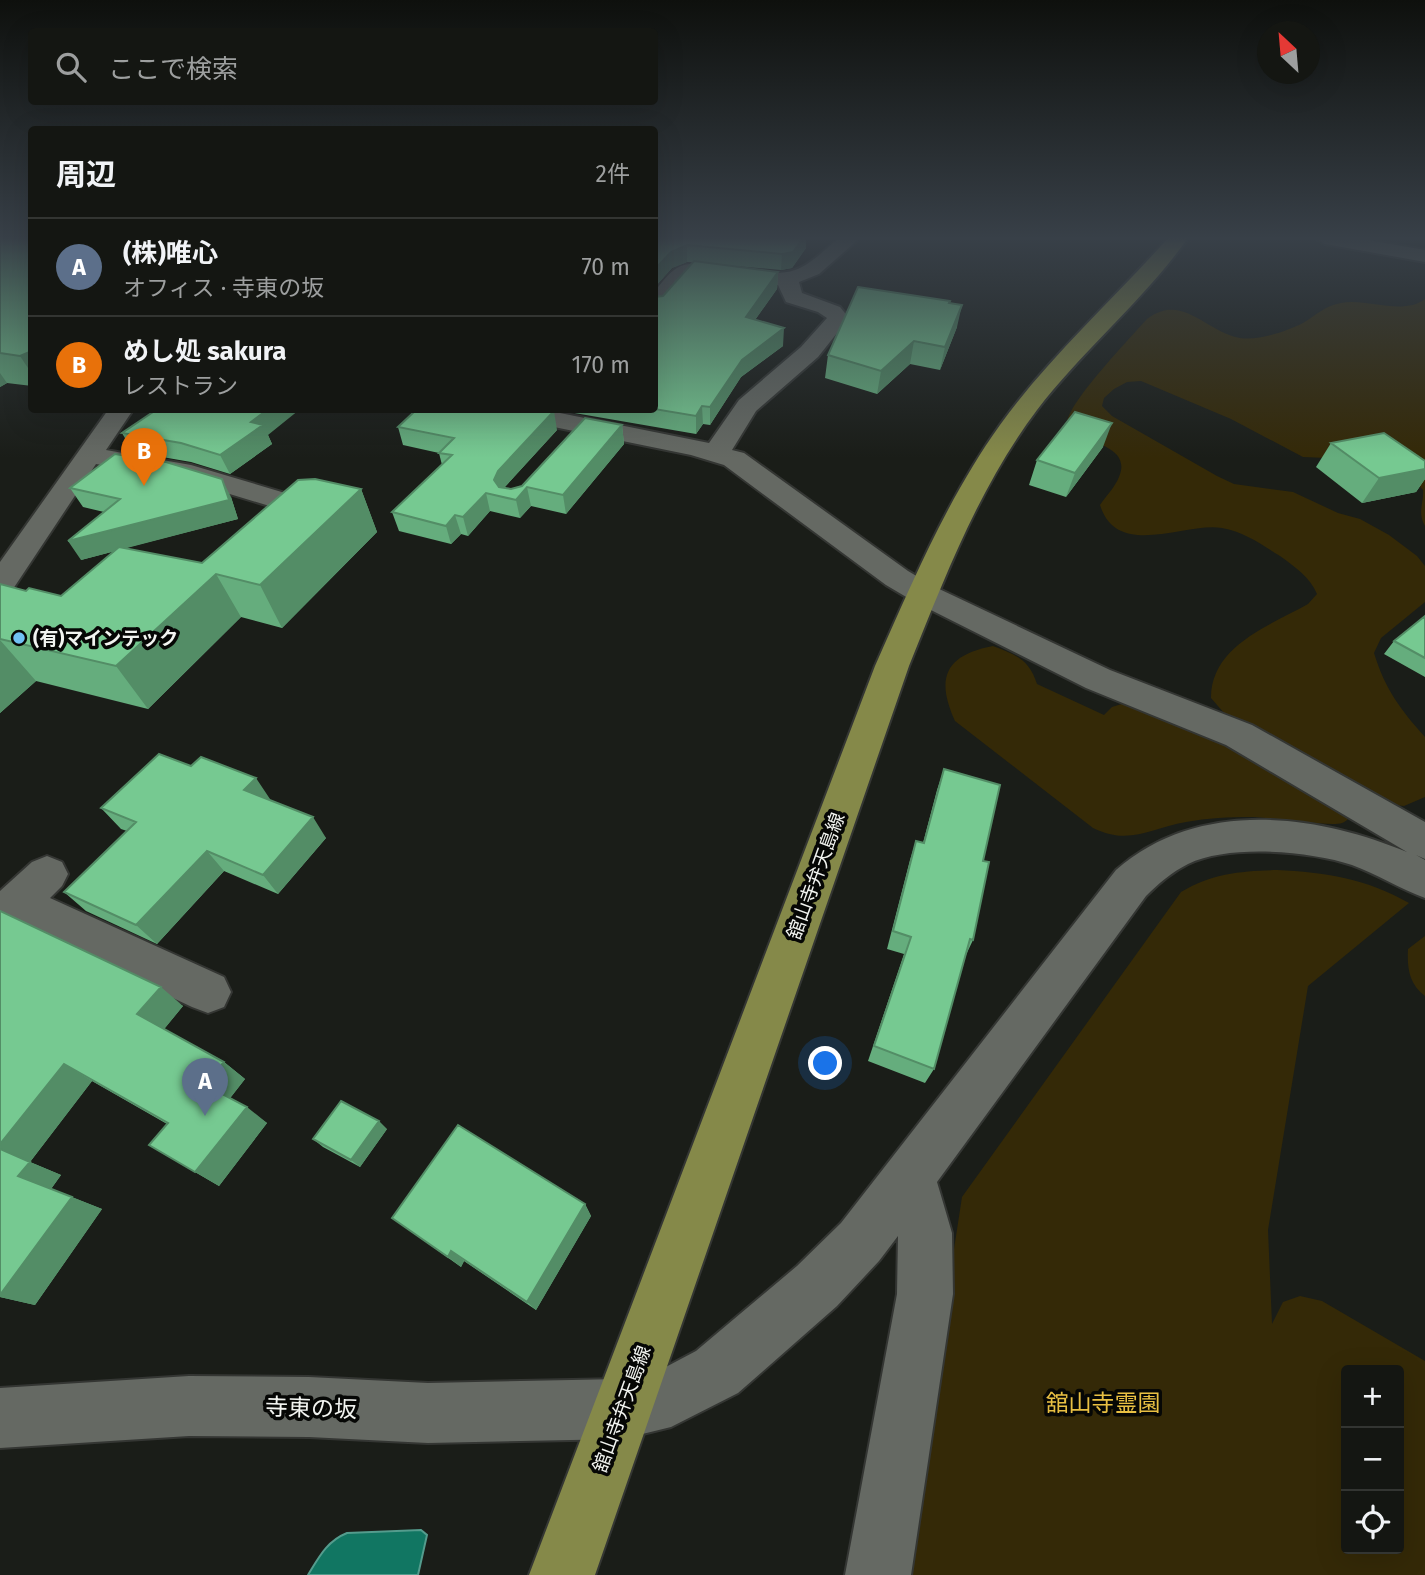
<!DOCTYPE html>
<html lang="ja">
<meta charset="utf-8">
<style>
body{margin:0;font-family:"Fira Sans","Noto Sans JP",sans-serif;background:#212320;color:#f1f3f6}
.controls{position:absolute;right:21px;bottom:21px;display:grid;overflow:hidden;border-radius:7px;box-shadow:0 7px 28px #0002}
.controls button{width:63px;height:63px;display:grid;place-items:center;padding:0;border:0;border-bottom:2px solid #333532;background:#141612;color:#f1f3f6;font:35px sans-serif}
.compass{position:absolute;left:1257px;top:21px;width:63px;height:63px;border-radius:50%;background:#141612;box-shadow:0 7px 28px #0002;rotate:334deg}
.you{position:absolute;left:826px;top:1064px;width:24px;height:24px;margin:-18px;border:5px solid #fff;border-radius:50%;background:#1a73e8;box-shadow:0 0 0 10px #1a73e833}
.badge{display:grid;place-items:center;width:46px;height:46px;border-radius:50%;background:#70c1f4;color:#fff;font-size:23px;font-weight:700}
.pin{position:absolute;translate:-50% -58px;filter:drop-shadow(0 2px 4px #0008)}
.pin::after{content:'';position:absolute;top:37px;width:24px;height:21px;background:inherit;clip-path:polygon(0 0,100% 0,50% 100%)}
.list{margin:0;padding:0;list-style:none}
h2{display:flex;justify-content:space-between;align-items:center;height:91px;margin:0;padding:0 28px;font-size:30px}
h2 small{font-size:23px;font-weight:400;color:#9d9f9f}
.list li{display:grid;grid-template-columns:46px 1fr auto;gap:21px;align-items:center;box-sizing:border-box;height:98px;padding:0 28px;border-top:2px solid #333532}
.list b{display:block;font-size:26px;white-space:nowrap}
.list p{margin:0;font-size:23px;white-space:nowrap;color:#9d9f9f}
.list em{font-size:23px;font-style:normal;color:#9d9f9f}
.icon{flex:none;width:38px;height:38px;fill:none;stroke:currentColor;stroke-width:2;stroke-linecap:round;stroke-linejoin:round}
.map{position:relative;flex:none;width:1425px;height:1575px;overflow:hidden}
.search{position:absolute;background:#141612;box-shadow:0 7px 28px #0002;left:28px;top:28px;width:630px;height:77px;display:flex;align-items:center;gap:18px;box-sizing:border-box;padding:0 24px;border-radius:7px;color:#9d9f9f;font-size:26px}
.panel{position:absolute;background:#141612;box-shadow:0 7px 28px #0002;left:28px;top:126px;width:630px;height:287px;border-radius:7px}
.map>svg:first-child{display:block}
</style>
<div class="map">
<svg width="1425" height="1575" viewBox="0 0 1425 1575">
<rect width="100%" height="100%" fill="#1a1d18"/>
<!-- green -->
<path fill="#342907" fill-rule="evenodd" d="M1425 299V526C1417 513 1424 503 1423 490L1416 482 1327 458 1303 457 1231 419 1141 381 1127 382 1114 389 1104 398 1102 406 1112 416 1217 476 1234 484 1293 492 1338 513 1360 519 1389 535 1417 556 1425 566V602L1381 638 1374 653C1385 689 1400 709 1425 737V797L1404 806 1386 804 1243 727 1224 713 1211 698C1211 646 1269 626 1308 604L1317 594C1310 577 1295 567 1280 556 1261 544 1244 532 1222 528 1185 522 1117 560 1100 505 1106 496 1115 487 1119 477 1129 453 1105 447 1090 439 1082 435 1074 428 1067 423 1068 403 1130 338 1147 319 1182 292 1206 332 1240 338 1259 341 1287 331 1303 323 1315 316 1326 305 1341 303 1367 298 1403 316 1425 299Z
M993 646C1016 655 1029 659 1037 684L1104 715 1112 707 1125 703 1234 743 1350 817C1348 819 1345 822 1342 823 1330 827 1270 817 1251 817 1229 817 1207 818 1186 822 1150 828 1130 846 1093 828L955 721C935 677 946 655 993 646Z
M1277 870C1325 872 1367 879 1409 903L1308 986 1268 1230 1272 1324 1283 1302 1300 1296 1322 1301 1425 1361V1575H904L962 1197 1181 892C1212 873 1242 871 1277 870ZM1346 1370H1399V1549H1346Z
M1425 936V996C1409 984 1407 968 1408 949Z"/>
<!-- water -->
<path fill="#117662" stroke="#549c8d" stroke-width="2" d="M421 1530 427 1535 418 1575H308C319 1557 327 1541 347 1533Z"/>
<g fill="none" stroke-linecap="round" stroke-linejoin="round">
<defs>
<path id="minor" d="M839 238H860L819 274 799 282 802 293 840 307 849 318 818 357 756 411 732 450 744 453 908 571 935 587 1110 670 1252 725 1425 822V859L1416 855 1425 860V898C1400 889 1377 874 1352 865 1309 851 1230 844 1188 864 1172 872 1159 883 1146 896L937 1182 952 1233 953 1294 911 1575H845L897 1294 898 1236 879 1261 837 1306 738 1393 671 1427 622 1439 428 1443 309 1437 189 1436 0 1448V1388L189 1376 309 1377 428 1383 622 1379 662 1369 696 1351 797 1266 841 1223 1116 870C1197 799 1314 813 1407 852L1226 745 1086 688 913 601 886 585 724 465 691 455 510 418 501 415 497 410H545L709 443 739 400 801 347 827 318 818 312 786 302 778 285 753 284 694 275 688 278 662 311 654 312V292C661 284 668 273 677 268 702 253 761 282 795 270 812 264 825 249 839 238Z
M1315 238H1356L1425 250V262L1325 244Z
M108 410H133L106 450 191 465 332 507 336 513 332 519 322 522 177 478 96 464 11 592 0 595V562Z
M47 856 62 862 68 874 62 886 50 898 224 977 231 992 224 1007 208 1013 192 1007 21 926 15 931 0 937V891L32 862Z"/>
<path id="major" d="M1168 238H1188C1144 300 1083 350 1037 410 979 487 945 577 909 666L595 1575H529L875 666C912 583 947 499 1000 425 1049 357 1113 300 1168 238Z"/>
</defs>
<!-- minor casing -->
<use href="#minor" stroke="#343633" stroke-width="4"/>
<!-- major casing -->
<use href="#major" stroke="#343633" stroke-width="4"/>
<!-- minor -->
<use href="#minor" fill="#656963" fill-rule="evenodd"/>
<!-- major -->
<use href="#major" fill="#858949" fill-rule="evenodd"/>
</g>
<!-- wall -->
<path fill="#65ad7d" d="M0 238H32V386L7 383 0 387Z
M654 238H806V248L792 268 781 270 723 265 778 272 777 289 755 320 783 346 741 377 710 425 703 424 696 434 557 410H654V297L663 296 693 262H687L672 268 654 288Z
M950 303 957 327 940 370 910 364 877 394 825 378 828 355Z
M622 425 624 444 566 514 531 506 520 518 490 511 468 536 461 534 451 544 399 531 392 512 442 465 439 453 403 445 398 427 557 430 504 488 511 489 522 486Z
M122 433 268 435 272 444 230 474 191 462 133 452Z
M1331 443 1425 461V479L1416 492 1362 503 1316 467Z
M1103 447 1066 497 1029 485 1037 460Z
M70 488 231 497 238 519 125 548 202 563 361 489 377 532 282 628 241 617 148 709 36 681 0 713V584L26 591 61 596 115 551 81 560 104 512 83 507Z
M1425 616V677L1384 654 1394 641Z
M944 769 983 861 973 940 965 957 934 1069 925 1083 868 1061 904 954 887 949 910 860 916 841 923 843 937 790Z
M270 799 269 800 326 838 278 894 224 871 157 944 86 911 64 892 127 831 121 829 101 808Z
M0 911 183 1006 164 1029 224 1062 245 1079 230 1098 267 1123 219 1186 195 1172 167 1124 92 1081 30 1162 61 1175 51 1189 102 1209 35 1305 0 1297Z
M387 1129 360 1167 323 1147 313 1139Z
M585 1204 591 1216 536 1310 464 1261 461 1267 392 1218Z"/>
<!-- shaded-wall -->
<path fill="#538d66" d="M803 238H806V248L792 268 781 270 782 254Z
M687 245V262L672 268 654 288V270L671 252Z
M778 272 777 289 745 334 746 317Z
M962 305 957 327 940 370 945 347Z
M784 328 783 346 741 377 710 425V407L742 360Z
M914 341 910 364 877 394 881 371Z
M32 351V374L20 356Z
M0 373 7 383 0 387Z
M702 406 703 424 696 434V416Z
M267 410H299L268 435 272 444 230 474 220 455 251 422Z
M554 411 557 430 502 490 494 480 498 471Z
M1112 423 1103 447 1066 497 1075 473Z
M622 425 624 444 566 514 563 495Z
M1425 469V479L1416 492 1362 503 1379 478Z
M222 479 231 497 238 519 81 560 68 541Z
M527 487 531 506 520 518 516 500Z
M361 489 377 532 282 628 260 585Z
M486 493 490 511 468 536 463 517Z
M455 515 461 534 451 544 446 526Z
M216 574 241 617 148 709 116 666Z
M0 640 36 681 0 713Z
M256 778 270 799 259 810 244 790Z
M313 817 326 838 278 894 263 875Z
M207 851 224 871 157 944 136 925Z
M161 987 183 1006 161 1033 137 1014Z
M224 1062 245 1079 228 1101 205 1085Z
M64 1064 92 1081 30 1162 61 1175 51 1189 18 1176 0 1150V1144Z
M247 1107 267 1123 219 1186 195 1172Z
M379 1121 387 1129 360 1167 351 1160Z
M72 1197 102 1209 35 1305 0 1297V1295Z
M585 1204 591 1216 536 1310 527 1302Z
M451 1251 464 1261 461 1267 448 1257Z"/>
<!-- building -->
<path fill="#76c991" stroke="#538d66" stroke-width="2" d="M0 238H32V351L20 356 0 353Z
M654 238H803L793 252 782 254 687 245 671 252 654 270Z
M694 261 778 272 746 317 784 328 742 360 710 407 702 406 696 416 654 409V297L663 296Z
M858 287 950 301 949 303 962 305 945 347 914 341 881 371 828 355Z
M156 410H267L251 422 263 425 220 455 181 443 122 433Z
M416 410H545L554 411 498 471 494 480 499 487 511 489 522 486 585 418 622 425 563 495 527 487 516 500 486 493 463 517 455 515 446 526 392 512 452 455 439 453 454 438 398 427Z
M1075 412 1112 423 1075 473 1037 460Z
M1384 433 1425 461V469L1379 478 1331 443Z
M115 454 166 462 222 479 229 500 68 541 120 499 70 488Z
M315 479 361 489 260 585 216 574 116 666 0 639V584L26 591 29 588 61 596 119 547 202 563 298 480Z
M1425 616V658L1394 641Z
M159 754 191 766 201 757 256 778 244 790 313 817 263 875 207 851 136 925 64 892 136 822 101 808Z
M944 769 1000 785 983 861 989 862 973 940 970 939 934 1069 874 1046 911 937 893 931 916 841 924 843Z
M0 911 161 987 137 1014 224 1062 205 1085 247 1107 195 1172 149 1145 168 1123 64 1064 0 1144Z
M341 1101 379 1121 351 1160 313 1139Z
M458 1125 585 1204 527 1302 451 1251 448 1257 392 1218Z
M0 1149 30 1162 18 1176 72 1197 0 1295Z"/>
<!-- sky -->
<linearGradient id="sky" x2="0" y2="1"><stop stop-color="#0e100d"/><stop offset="0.52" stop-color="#384048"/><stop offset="1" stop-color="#384048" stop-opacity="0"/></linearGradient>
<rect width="1425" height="458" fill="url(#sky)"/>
<!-- markers -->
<circle fill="#70c1f4" stroke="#060705" stroke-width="2.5" cx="19" cy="638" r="7"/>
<g text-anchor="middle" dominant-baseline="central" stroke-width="7" stroke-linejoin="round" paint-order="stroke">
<!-- poi labels -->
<g font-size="19" font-weight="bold" fill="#f2f4f0" stroke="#060705" text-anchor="start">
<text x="33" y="638">(有)マインテック</text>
</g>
<!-- street labels -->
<g font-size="19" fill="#f2f4f0" stroke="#060705">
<text transform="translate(816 876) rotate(-70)">舘山寺弁天島線</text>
<text transform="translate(622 1409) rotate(-70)">舘山寺弁天島線</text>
</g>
<!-- near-park labels -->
<g font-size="23" fill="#e9c043" stroke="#060705">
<text x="1103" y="1403">舘山寺霊園</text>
</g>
<!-- near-street labels -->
<g font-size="23" fill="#f2f4f0" stroke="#060705">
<text transform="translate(311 1408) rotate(2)">寺東の坂</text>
</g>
</g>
</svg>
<div class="controls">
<button>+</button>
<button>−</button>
<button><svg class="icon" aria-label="locate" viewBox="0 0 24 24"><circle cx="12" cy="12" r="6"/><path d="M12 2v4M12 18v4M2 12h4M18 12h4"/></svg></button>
</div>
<svg class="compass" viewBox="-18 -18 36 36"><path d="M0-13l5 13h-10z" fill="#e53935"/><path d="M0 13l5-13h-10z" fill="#9d9f9f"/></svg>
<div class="you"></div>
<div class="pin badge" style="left:205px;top:1116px;background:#5c6f8a">A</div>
<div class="pin badge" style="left:144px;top:486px;background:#e8710a">B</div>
<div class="search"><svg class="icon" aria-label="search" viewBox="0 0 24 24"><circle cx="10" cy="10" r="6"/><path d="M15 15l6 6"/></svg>ここで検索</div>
<section class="panel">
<h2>周辺<small>2件</small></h2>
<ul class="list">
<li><span class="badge" style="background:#5c6f8a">A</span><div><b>(株)唯心</b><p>オフィス · 寺東の坂</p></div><em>70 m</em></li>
<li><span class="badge" style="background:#e8710a">B</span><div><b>めし処 sakura</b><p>レストラン</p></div><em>170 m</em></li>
</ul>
</section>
</div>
